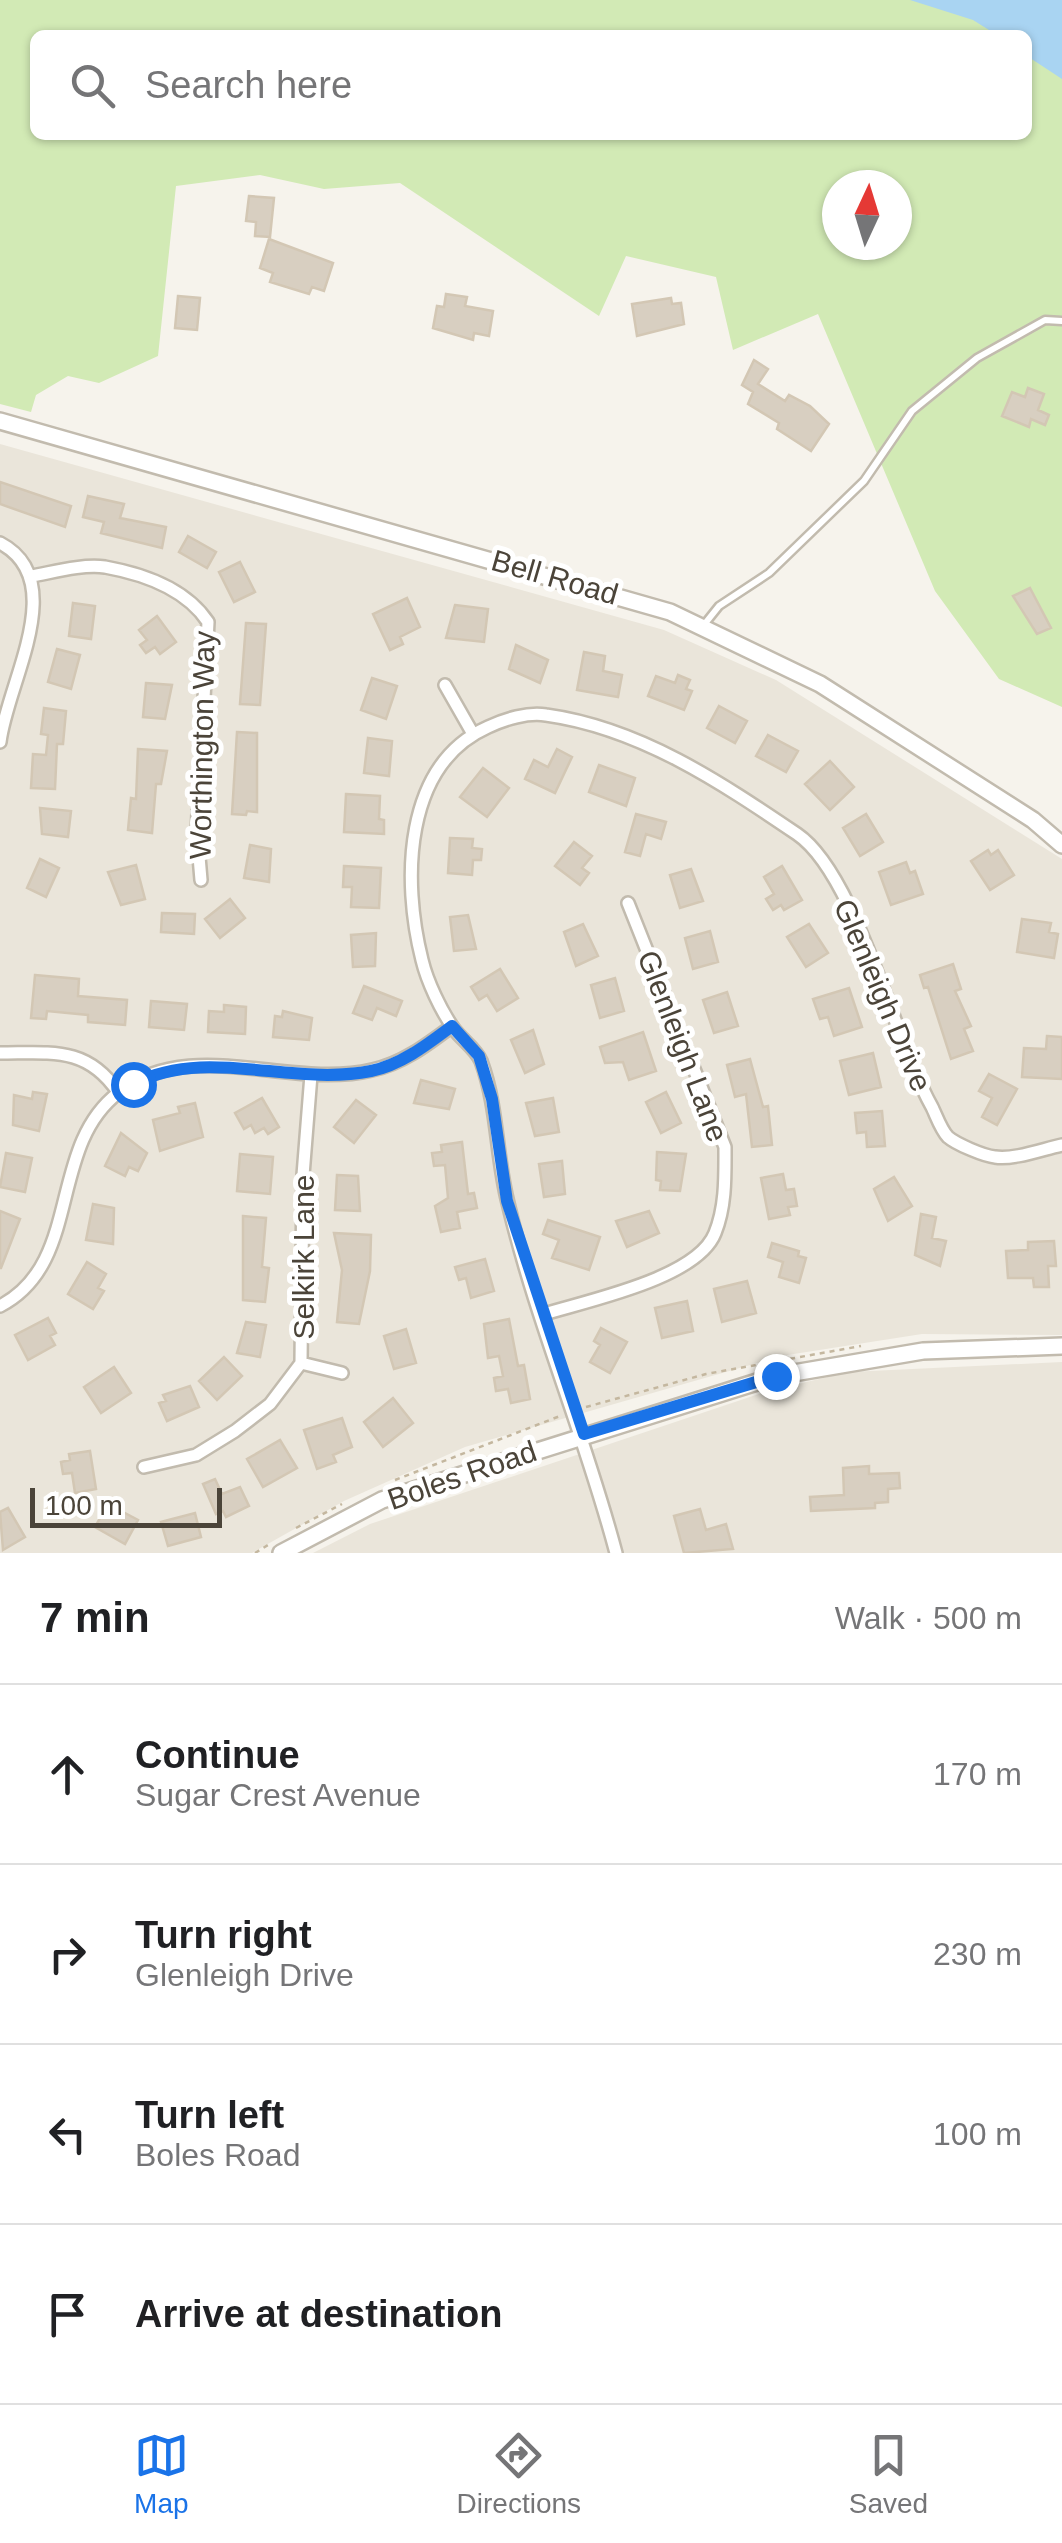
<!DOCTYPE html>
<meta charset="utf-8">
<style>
body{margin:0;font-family:Helvetica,sans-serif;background:#f2f2f2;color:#202124}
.compass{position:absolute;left:822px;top:170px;width:90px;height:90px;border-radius:50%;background:#fff;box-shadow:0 2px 8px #0004;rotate:4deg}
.scale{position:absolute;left:30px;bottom:25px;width:192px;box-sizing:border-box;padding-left:10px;border:5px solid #4b4439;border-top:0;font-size:28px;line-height:35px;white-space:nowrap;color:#4b4439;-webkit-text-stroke:8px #fff;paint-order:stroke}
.stop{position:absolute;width:30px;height:30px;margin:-22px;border:8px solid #1a73e8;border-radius:50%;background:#fff}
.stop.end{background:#1a73e8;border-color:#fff;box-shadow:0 2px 10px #0008}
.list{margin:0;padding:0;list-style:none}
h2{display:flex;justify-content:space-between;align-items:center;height:130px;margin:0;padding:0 40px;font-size:42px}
h2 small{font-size:32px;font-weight:400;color:#757577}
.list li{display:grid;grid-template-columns:65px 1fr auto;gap:30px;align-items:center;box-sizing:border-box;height:180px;padding:0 40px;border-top:2px solid #e0e0e0}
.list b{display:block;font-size:38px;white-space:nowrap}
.list p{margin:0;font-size:32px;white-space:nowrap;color:#757577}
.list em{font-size:32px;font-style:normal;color:#757577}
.icon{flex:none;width:55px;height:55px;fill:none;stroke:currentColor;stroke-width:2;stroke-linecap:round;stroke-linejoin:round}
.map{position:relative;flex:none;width:1062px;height:1553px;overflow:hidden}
.search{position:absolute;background:#fff;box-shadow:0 2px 8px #0004;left:30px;right:30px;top:30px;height:110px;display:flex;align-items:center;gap:25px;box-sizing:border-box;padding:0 35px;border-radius:15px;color:#757577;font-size:38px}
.sheet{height:850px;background:#fff}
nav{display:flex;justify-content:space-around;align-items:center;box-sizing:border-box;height:140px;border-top:2px solid #e0e0e0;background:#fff;font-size:28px;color:#757577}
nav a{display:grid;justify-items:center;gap:5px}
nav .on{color:#1a73e8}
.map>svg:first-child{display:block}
</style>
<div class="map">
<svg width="1062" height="1553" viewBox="0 0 1062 1553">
<rect width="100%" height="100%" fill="#f6f3ec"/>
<!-- residential -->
<path fill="#eae5da" d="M0 444 664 630 776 680 1062 859V1335L922 1334 781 1356 465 1447 344 1501 252 1553H0Z
M1062 1362V1553H313L370 1524 768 1391 849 1372Z"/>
<!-- green -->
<path fill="#d2eab5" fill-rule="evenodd" d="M0 0H1062V707L999 679 935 591 818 314 733 350 716 277 626 256 599 316 400 183 324 189 260 175 176 186 158 356 99 383 68 376 36 395 31 412 0 404ZM35 35H1027V135H35ZM837 185H897V245H837Z"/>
<!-- water -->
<path fill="#a9d4f2" d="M910 0H1062V79L1027 56V35H997L973 20Z"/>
<!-- building -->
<path fill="#d8cfc1" stroke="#d3c7b4" stroke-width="2.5" d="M249 196 274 198 270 237 255 236 256 222 246 221Z
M269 239 333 263 324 291 312 287 309 294 270 282 273 273 260 268Z
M446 294 467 297 465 306 493 311 489 336 474 333 473 340 433 328 437 306 444 307Z
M178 296 200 298 197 330 175 328Z
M671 298 672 304 681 303 684 324 637 336 632 304Z
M754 360 768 369 758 384 785 401 789 395 810 406 829 424 811 451 777 429 779 423 748 404 753 392 742 385Z
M1028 388 1044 394 1038 410 1049 415 1045 425 1031 419 1029 427 1002 416 1012 392 1025 397Z
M0 482 71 506 65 527 0 504Z
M88 496 124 504 120 518 166 527 162 548 101 533 104 522 83 517Z
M188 536 216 552 207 568 179 552Z
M240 562 255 592 234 602 219 572Z
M1030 588 1051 628 1037 634 1013 596Z
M407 598 420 627 400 637 403 644 390 650 373 614Z
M73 603 95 606 91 639 69 636Z
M455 605 488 609 484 642 446 638Z
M157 616 176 642 160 654 155 647 146 653 140 645 147 640 139 630Z
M246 623 266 624 260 705 240 704Z
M516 645 548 660 540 683 509 669Z
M57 649 80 655 71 689 48 682Z
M584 652 605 656 603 671 622 675 618 697 577 690Z
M678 675 690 680 686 689 692 691 684 710 648 696 656 676 675 683Z
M372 678 397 686 386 719 361 710Z
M146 683 172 685 165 719 143 717Z
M719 706 747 721 735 743 707 728Z
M44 708 66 711 63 744H57L55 789 31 788 33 754 46 755 48 735 41 734Z
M237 732 257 733V812L247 811 246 815 232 814Z
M768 735 798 751 786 772 756 756Z
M368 738 392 741 389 776 364 773Z
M138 749 167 751 161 784H156L152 833 128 830 131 798 136 799Z
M557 749 572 757 555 793 525 779 534 760 548 767Z
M830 761 854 787 830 810 805 784Z
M599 765 635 778 626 806 589 792Z
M483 768 509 788 487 817 460 797Z
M346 794 380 796 379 819 384 820V834L344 832Z
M40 808 71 811 68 837 42 834Z
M636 814 666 822 661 839 646 834 640 856 625 852Z
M866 814 883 842 860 856 843 828Z
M450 838 473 839 472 848 482 849 481 860H473L472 875 448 873Z
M574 842 592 856 582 868 589 873 580 885 555 866Z
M250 845 271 849 269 882 244 878Z
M988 850 991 855 998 850 1014 875 990 890 971 861Z
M40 859 59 868 46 897 27 888Z
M906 862 910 873 915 871 923 894 891 905 879 872Z
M136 865 145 899 121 905 108 872Z
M344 866 381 868 379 908 351 907 352 887H343Z
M782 866 802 900 784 910 781 905 773 910 766 899 774 894 764 877Z
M691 869 703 901 680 908 670 875Z
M230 899 245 918 220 938 205 919Z
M162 913 195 914 194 934 161 932Z
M468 915 476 949 454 951 450 917Z
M1022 919 1051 923 1049 932 1058 934 1054 958 1017 952Z
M583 924 598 956 576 966 564 932Z
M809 924 828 953 806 967 787 937Z
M710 931 718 962 693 969 685 938Z
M376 933 375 966 353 967 351 935Z
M953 964 961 989 955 991 971 1026 964 1029 973 1051 951 1059 928 987 924 988 920 975Z
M500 969 518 998 497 1011 487 995 479 1000 471 987Z
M35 975 79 979 78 996 127 1000 125 1025 88 1022V1015L47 1011 46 1019 31 1018Z
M615 978 624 1011 600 1018 591 985Z
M364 986 402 1001 396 1016 377 1008 372 1020 353 1013Z
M849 988 862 1027 834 1036 828 1017 820 1019 813 999Z
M727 992 738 1026 714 1033 703 1000Z
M151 1001 187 1004 184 1030 149 1027Z
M224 1005 246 1007 245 1034 208 1032 209 1011 224 1012Z
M283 1011 312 1018 309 1040 273 1037 275 1016 282 1017Z
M533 1030 544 1064 525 1073 511 1040Z
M643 1032 656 1071 629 1080 623 1062 605 1063 600 1047Z
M1047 1036 1062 1037V1079L1022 1077 1024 1048 1046 1049Z
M873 1053 881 1087 849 1095 840 1061Z
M750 1059 763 1107 768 1106 772 1145 752 1147 746 1094 735 1097 727 1065Z
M989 1074 1017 1089 997 1125 982 1117 992 1098 979 1091Z
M421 1080 455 1089 449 1109 414 1103Z
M33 1092 47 1094 39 1131 13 1125 14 1095 32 1099Z
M666 1092 681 1123 661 1133 646 1102Z
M262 1098 279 1127 268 1134 264 1128 255 1133 251 1125 244 1129 235 1113Z
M553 1098 559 1132 535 1136 526 1103Z
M356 1100 376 1115 354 1143 334 1127Z
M195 1103 203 1137 160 1151 153 1120 180 1113 178 1107Z
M882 1111 885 1146 867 1147 866 1132 857 1133 855 1113Z
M121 1133 147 1153 138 1171 129 1167 125 1176 105 1166Z
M462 1142 468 1194 474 1193 477 1208 457 1212 460 1228 441 1232 435 1206 448 1198 445 1165 434 1166 432 1153 442 1152 441 1145Z
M657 1152 686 1154 680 1191 660 1190 661 1181 656 1180Z
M6 1153 32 1158 25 1192 0 1187Z
M240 1154 273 1157 270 1194 237 1191Z
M562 1161 565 1194 544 1197 539 1164Z
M783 1174 786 1190 794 1189 797 1206 788 1207 790 1215 769 1219 761 1178Z
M337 1175 358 1176 360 1211 335 1210Z
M894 1177 912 1206 888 1221 874 1189Z
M93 1204 114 1208 113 1244 86 1240Z
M0 1211 20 1219 1 1268H0Z
M649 1211 659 1233 627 1247 616 1221Z
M921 1214 936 1217 932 1238 946 1241 940 1266 915 1255Z
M243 1216 266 1218 262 1267 269 1268 265 1302 243 1300Z
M548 1220 600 1237 589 1270 552 1258 559 1240 543 1234Z
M334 1233 371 1235 370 1271 359 1324 337 1322 342 1270Z
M1054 1241 1056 1266H1048L1049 1287H1034L1033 1278H1008L1006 1251 1028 1250V1242Z
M772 1243 799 1251 798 1256 806 1258 799 1283 779 1277 783 1262 768 1257Z
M485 1259 494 1291 471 1298 466 1278 459 1280 455 1267Z
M87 1262 106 1274 98 1288 104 1291 93 1309 68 1294Z
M747 1281 756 1313 722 1322 714 1289Z
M687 1301 693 1331 662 1338 655 1308Z
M48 1318 56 1333 50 1336 55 1345 28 1360 15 1335Z
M509 1319 518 1366 524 1365 530 1399 511 1403 508 1389 496 1391 494 1378 503 1376 499 1356 488 1358 484 1324Z
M246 1322 266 1325 260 1357 237 1353Z
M601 1328 627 1342 610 1373 590 1362 600 1345 594 1341Z
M406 1329 416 1363 394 1369 384 1336Z
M224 1357 242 1376 217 1400 199 1381Z
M114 1367 131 1393 101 1413 84 1387Z
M190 1386 199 1407 167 1421 159 1403 166 1401 163 1395Z
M393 1398 413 1423 383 1447 364 1422Z
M342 1418 352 1447 333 1455 336 1462 317 1469 304 1430Z
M280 1440 297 1468 263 1487 247 1459Z
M90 1451 96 1489 75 1493 72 1473 63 1474 61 1462 70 1460 69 1454Z
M869 1466V1474L899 1473 900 1488 888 1489V1502L875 1503V1508L811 1511 810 1497 844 1495 843 1468Z
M215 1479 222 1494 240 1487 249 1506 226 1517 223 1511 216 1514 203 1484Z
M108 1504 138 1520 125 1544 95 1527Z
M8 1508 25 1537 3 1550 0 1512Z
M700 1509 706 1530 726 1524 733 1549 684 1553 674 1516Z
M195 1513 201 1537 168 1546 161 1522Z"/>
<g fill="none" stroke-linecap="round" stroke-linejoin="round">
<defs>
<path id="service" d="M703 626 719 606 769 573 864 481 912 411 977 358 1045 320 1062 321"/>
<path id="minor" d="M0 543C71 580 7 683 0 742
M32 576C54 572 82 564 105 567 144 574 186 589 208 622L197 833 201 880
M445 685 473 734
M0 1053C51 1053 87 1046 118 1092
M0 1306C83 1263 47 1148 118 1093 190 1035 289 1090 372 1070 402 1064 428 1044 452 1026
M541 1315C585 1301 697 1279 715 1233 726 1206 725 1176 725 1147L628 903
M301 1363 342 1373
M144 1467 196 1455 235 1431 270 1404 301 1363 303 1175 311 1075
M616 1553C585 1435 536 1322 508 1203 496 1157 498 1107 481 1061 475 1048 462 1040 454 1029 441 1011 427 981 422 960 402 881 403 765 488 727 505 719 528 712 546 715 640 728 720 782 797 834 856 874 895 1042 932 1107 936 1115 941 1130 948 1137 956 1144 984 1156 995 1157 1014 1160 1043 1149 1062 1145"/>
<path id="tertiary" d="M0 421 670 612 820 684 1033 820 1062 845
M281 1553 382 1500 776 1376 923 1351 1062 1346"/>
</defs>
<!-- service casing -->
<use href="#service" stroke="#c2bbae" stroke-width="11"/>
<!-- minor casing -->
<use href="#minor" stroke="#c2bbae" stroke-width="16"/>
<!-- tertiary casing -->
<use href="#tertiary" stroke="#c2bbae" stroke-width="20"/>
<!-- path -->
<path stroke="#c4b79f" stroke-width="2.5" stroke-dasharray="5 5" stroke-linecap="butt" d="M586 1407 706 1374 861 1346
M395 1480 560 1416
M296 1528 342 1504
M255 1553 268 1545"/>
<!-- service -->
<use href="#service" stroke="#fff" stroke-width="6"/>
<!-- minor -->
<use href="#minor" stroke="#fff" stroke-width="11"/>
<!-- tertiary -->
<use href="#tertiary" stroke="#fff" stroke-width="15"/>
</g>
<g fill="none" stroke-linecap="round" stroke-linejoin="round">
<!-- route -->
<path stroke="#1a73e8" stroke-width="12" d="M133 1084C209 1046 290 1087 371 1071 401 1065 428 1044 452 1026L479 1056 492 1099 507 1201 584 1434 776 1376"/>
</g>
<g text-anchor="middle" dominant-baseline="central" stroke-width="10" stroke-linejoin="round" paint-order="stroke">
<!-- street labels -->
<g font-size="30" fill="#4b4439" stroke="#fff">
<text transform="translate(555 577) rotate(16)">Bell Road</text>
<text transform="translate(202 745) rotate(-89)">Worthington Way</text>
<text transform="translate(883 995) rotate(67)">Glenleigh Drive</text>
<text transform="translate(683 1046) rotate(69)">Glenleigh Lane</text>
<text transform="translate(303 1257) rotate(-90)">Selkirk Lane</text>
<text transform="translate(462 1475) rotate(-19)">Boles Road</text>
</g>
</g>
</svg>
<svg class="compass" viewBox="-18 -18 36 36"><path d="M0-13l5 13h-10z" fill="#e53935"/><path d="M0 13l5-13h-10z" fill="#757577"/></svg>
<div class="scale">100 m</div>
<div class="stop" style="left:133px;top:1084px"></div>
<div class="stop end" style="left:776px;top:1376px"></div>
<div class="search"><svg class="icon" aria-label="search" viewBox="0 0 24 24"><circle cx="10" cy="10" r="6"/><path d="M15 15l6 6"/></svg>Search here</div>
</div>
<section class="sheet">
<h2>7 min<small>Walk · 500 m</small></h2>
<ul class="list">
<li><svg class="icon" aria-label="ahead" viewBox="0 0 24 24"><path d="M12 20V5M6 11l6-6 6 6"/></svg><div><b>Continue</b><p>Sugar Crest Avenue</p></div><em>170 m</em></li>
<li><svg class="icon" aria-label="right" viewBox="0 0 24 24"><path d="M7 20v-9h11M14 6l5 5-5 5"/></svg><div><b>Turn right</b><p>Glenleigh Drive</p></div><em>230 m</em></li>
<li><svg class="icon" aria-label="left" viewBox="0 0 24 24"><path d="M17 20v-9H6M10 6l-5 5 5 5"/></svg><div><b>Turn left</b><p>Boles Road</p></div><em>100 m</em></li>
<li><svg class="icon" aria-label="arrive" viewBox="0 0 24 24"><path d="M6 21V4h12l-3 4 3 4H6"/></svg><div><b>Arrive at destination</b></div></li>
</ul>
</section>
<nav>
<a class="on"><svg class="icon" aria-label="map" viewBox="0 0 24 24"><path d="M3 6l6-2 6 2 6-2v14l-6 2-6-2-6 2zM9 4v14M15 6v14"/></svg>Map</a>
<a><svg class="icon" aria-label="directions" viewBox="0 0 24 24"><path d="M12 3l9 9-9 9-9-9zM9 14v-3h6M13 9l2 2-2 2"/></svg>Directions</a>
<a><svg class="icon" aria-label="saved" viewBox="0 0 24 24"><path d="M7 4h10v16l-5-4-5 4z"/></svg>Saved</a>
</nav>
